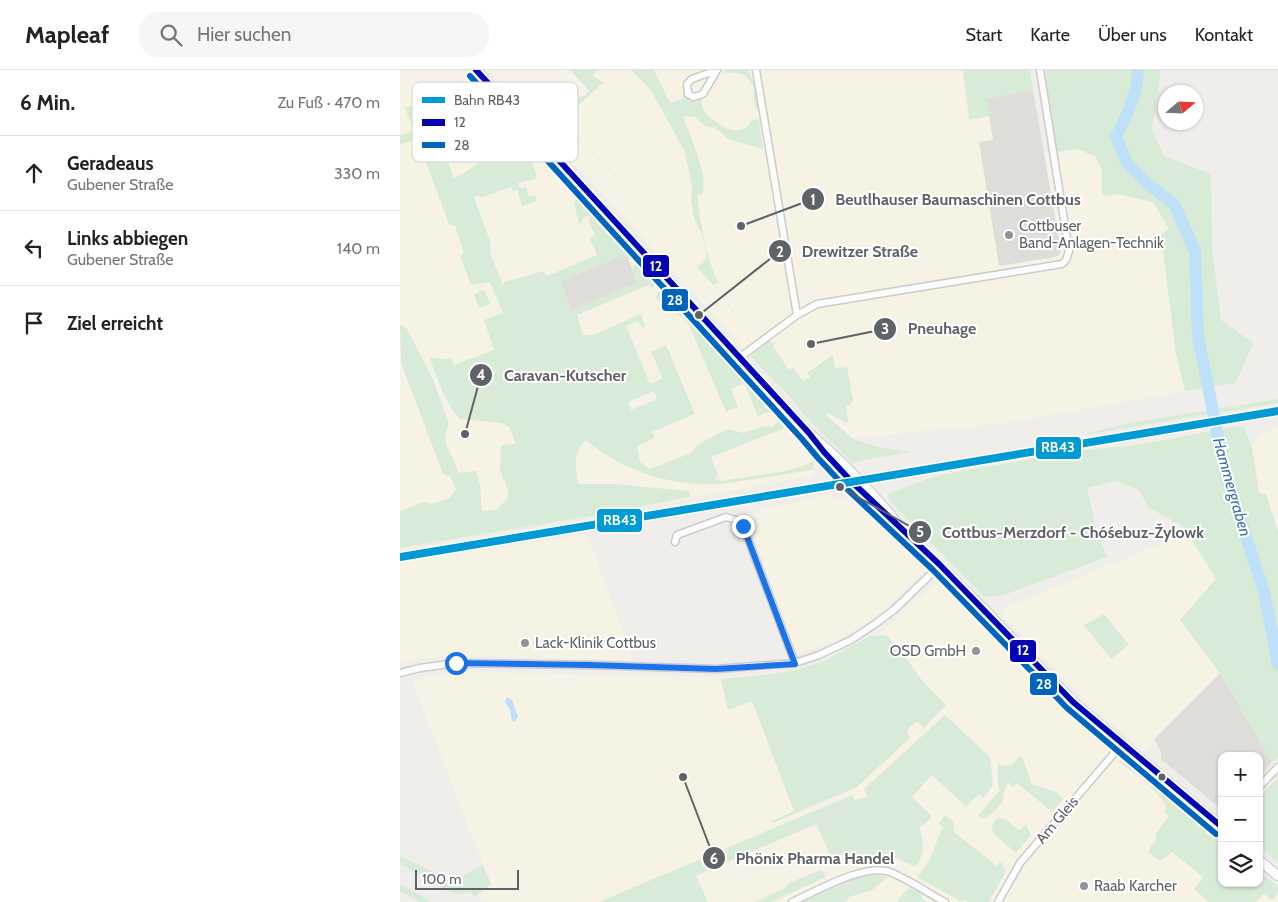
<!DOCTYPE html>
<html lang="de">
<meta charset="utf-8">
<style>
body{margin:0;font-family:Cabin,sans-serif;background:#f6f6f6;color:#222}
.controls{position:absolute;right:15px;bottom:15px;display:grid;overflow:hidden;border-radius:10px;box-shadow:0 1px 4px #0004}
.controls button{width:45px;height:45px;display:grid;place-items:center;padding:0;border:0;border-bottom:1px solid #e0e0e0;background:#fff;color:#222;font:25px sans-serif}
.compass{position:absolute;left:758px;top:15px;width:45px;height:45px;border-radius:50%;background:#fff;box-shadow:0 1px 4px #0004;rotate:71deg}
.scale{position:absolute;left:15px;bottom:12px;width:104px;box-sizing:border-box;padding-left:5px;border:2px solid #5f6368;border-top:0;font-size:14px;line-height:18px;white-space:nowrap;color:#5f6368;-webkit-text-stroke:4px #fff;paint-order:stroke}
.stop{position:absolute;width:15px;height:15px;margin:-11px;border:4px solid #1a73e8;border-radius:50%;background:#fff}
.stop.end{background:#1a73e8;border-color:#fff;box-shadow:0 1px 5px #0008}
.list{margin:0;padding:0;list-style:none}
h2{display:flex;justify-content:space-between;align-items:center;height:65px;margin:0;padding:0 20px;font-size:21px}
h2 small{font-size:16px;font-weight:400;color:#767676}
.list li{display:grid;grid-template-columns:32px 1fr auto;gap:15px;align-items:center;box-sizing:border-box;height:75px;padding:0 20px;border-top:1px solid #e0e0e0}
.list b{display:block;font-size:19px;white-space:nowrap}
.list p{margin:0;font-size:16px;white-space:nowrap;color:#767676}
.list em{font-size:16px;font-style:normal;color:#767676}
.icon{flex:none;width:28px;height:28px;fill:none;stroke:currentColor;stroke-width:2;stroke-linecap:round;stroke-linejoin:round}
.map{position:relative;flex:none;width:878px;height:832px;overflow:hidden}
header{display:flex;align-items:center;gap:30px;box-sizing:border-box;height:70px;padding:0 25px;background:#fff;border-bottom:1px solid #e0e0e0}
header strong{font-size:24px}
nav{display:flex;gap:28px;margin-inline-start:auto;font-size:18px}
.search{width:350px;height:45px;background:#f6f6f6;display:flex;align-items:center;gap:12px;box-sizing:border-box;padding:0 18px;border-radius:20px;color:#767676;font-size:19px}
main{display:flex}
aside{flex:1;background:#fff}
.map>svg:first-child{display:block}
</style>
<header>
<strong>Mapleaf</strong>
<div class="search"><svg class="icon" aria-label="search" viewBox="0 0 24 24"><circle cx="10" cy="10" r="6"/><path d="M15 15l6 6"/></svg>Hier suchen</div>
<nav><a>Start</a><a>Karte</a><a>Über uns</a><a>Kontakt</a></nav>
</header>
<main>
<aside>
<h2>6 Min.<small>Zu Fuß · 470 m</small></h2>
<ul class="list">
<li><svg class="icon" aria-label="ahead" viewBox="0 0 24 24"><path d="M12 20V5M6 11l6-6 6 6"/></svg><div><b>Geradeaus</b><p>Gubener Straße</p></div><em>330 m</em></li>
<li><svg class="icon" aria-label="left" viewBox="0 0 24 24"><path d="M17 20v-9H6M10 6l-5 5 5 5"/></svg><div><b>Links abbiegen</b><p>Gubener Straße</p></div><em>140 m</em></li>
<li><svg class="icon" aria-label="arrive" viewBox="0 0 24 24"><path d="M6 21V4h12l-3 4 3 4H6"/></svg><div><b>Ziel erreicht</b></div></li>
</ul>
</aside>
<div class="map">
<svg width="878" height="832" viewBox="0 0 878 832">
<rect width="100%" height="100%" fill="#efeeea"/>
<!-- commercial -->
<path fill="#f7f3e4" d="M0 0H63L417 385 412 396 414 405 209 443 0 478Z
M89 0H630L643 83 678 79 696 87 702 101V114L706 126 717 124 753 132 770 160 761 164 776 284 785 321 604 353 432 370 400 339Z
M878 359V462L866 424H859L852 377 861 364Z
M431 424 435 430 452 427 529 497 477 545 445 567 396 585 346 444Z
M187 464 233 590 86 586 20 588 0 594V492Z
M787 464 816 509 780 550 820 603 754 669 746 682 687 632 601 543 606 537Z
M539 509 665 637 822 770V813H859V801L878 817V832H90L75 827 91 814 12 611 52 602 323 607 382 603 400 599 426 590 470 566 483 561Z"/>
<!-- industrial -->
<path fill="#dfddda" d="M633 20 661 180 659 185 655 187 599 196 579 72 593 70 586 28Z
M225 182 239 214 172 243 158 211Z
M820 603 872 692 859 707V686H822V740L761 689V682L754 669Z"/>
<!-- green -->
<path fill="#d8ebd6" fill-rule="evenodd" d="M170 0H198L193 5 194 7 204 12 170 43 178 53C170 52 167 49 162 44V39L174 29 185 25 189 21Z
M231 0H254L270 33 282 29 284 23 289 28 302 29C302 34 302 37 304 41 309 49 331 63 340 60 346 59 349 54 352 50L359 49 363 79 334 71 326 68 322 63 314 58 305 56 295 47 283 46C289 65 310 107 302 124L297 126C301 155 305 185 318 212L313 215 297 197 303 193 306 188V180L301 162 294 149 291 131 292 118 285 82 251 20Z
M327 0H348L355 16 359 38 357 40C353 34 353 25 354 18 345 2 340 1 323 4V2Z
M563 0H630L633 20 587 28 589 46 569 50Z
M646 0H761L752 60 764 86 811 104 812 177 821 250 853 273 836 313 785 321 776 284 761 164 769 159 753 132 717 124 706 126 702 123V101L696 87 678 79 657 82 647 16Z
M70 1 111 45 110 48 78 13Z
M24 31 54 108C68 103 77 92 90 85L98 89 121 66 137 106 135 109 118 113 120 118 126 117 129 127 135 125 137 131 122 136 117 120 113 122 111 117 81 128 80 125 74 127 90 171 91 185 103 215 105 211 116 209 143 201 147 206 197 185 190 169 195 164 189 153 190 146 184 147 182 152 179 154 174 134 177 128 232 188 230 190 224 185 161 212 172 240 236 213 233 197 237 194 257 214 252 218 249 215 177 245 183 265 196 264 241 244 245 255 242 259 238 251 226 256 250 314 263 308 251 282 266 275 295 344 252 362 255 368 237 376 240 392 250 399 291 383 297 375 327 359 344 363 364 356 372 357 383 348 389 355 380 360 311 387 318 406 315 409 321 411 386 401 403 396 415 390 412 400C391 403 369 407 348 410 338 411 327 414 317 414 269 416 223 401 186 370 172 384 176 396 178 414H214L289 421 290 427 209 443 0 478V441L24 432 31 434 50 428 56 419 50 407 43 404 1 293 0 254 7 259 33 309 49 354C38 375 55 384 58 403L76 401 80 415 82 441 96 440 106 430 109 423 100 400 101 375 116 374 109 357 102 353 60 349C44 332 38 309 29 287L43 289 51 288 54 295 94 280 84 250 103 243 90 212 71 215 60 186 64 183 55 156 49 154 17 69 0 75V66L14 60 5 38ZM254 321 257 329 231 340 228 332Z
M134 70 198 139 197 143 131 71Z
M150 73 292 227 289 229C284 222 282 214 273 210L149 74Z
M205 146 238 183 237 186 201 147Z
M84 220 91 234 79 238 74 224Z
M265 221 268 224 375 340 358 346 344 313 331 319 338 337 326 342 289 255 283 248 258 231 256 227 258 222Z
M314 266 357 312 358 316 379 337 383 339 382 342 312 268Z
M367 271 377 273 373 276 389 300 393 297 403 311 410 307 407 303 433 285 435 298 447 296 453 330 451 334 446 337 448 352 446 353 428 343H426L427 346 453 369 481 378 511 382 458 391 453 394 403 344 389 326 351 287 356 280Z
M350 291 396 341 395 342 353 297Z
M878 329V333L683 365 725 354Z
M837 356 844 357 852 377 859 423 866 424 878 462V687L872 692 820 603 780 550 816 509 783 456 749 438 739 420 715 411 687 418 697 462 707 487 604 525 584 527 488 429V424L535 406 684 380 732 376Z
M704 544 729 575 711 589 684 555Z
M596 545 674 624H671Z
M589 551 652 615 705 665 708 670C664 633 625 592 585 552Z
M484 565 487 566 510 593 521 609 546 635 524 658 518 652 509 657 507 663 510 668 457 717 373 753 372 751 394 741 352 631 328 640 321 609 382 603 400 599 426 590 470 566Z
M545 645 590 687 593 715 584 728 578 724 566 737 532 705 512 727 532 746 526 753 519 757C524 773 526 784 515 797L489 784 473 788 453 797 447 782 432 789 416 754 323 794 316 793 314 787 309 789 311 796 307 801 296 806 308 832H199L452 725 455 730 467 727 464 719Z
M619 687H622L632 714C643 719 657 718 663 730L652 742 617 713 613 717 608 712 605 717 606 718C602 723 605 725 603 730 601 737 589 747 582 749L578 746 600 720 598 716V694L599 693 602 696 612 695Z
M723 687 822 770V813H859V801L878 817C878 823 876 826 872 830L864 824 855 832H809L794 819 803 807 772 782 762 790H758L749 782 751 776 756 771V763L769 746 765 742 766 736C762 727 747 712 739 706 733 701 726 698 719 692Z
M878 708V793L859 777V727Z
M769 718 782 732H785L808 751 806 753 767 720Z
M545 745 553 751 554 762 597 796 601 792 606 801 589 832H568L565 830 562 832 517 807C520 803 524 799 527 794 533 785 537 768 543 757L539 753Z
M597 748 605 749 619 760 626 755 631 765 616 783 593 763 592 755Z
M0 786 36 803V807L48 814 83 795 91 814 75 827 71 822 56 825 0 794Z
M420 800 424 802 426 807 371 832H355L385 818 389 813Z
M478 805 488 807 472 820 449 827 445 832H402L462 806Z
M0 814 33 832H20L0 821Z
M509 818 522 824V829L527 832H496Z"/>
<!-- water -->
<path fill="#bfe0f9" d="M107 627 112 630 118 647 115 652 112 651 110 640 105 632Z"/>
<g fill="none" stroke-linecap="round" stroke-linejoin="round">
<!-- river -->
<path stroke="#bfe0f9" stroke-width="12" d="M737 0C740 20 725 49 716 67L727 93 749 115 774 134 795 181 798 266 825 402 864 522 878 594"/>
<defs>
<path id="street" d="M317 0 292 9 287 14 288 24 294 27 303 24 317 0
M397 245 417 234 662 194 666 190 669 181 640 0
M339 288 397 245 356 0
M275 472 277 465 326 447 336 450 343 456 395 593
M0 603 20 598 56 593 189 595 316 599 395 593 419 585 451 570 475 554 495 539 534 501 539 494
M859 717 878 697
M392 832C417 821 464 793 490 802 508 809 528 823 545 832
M598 832 620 793 722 674"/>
<path id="secondary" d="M76 0 269 212 409 363C443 392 475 425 503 460
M499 456 587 542 673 632 822 757
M859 790 878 806"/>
</defs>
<!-- street casing -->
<use href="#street" stroke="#cbcccc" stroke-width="9"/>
<!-- secondary casing -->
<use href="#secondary" stroke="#cacacb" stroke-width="11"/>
<!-- street -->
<use href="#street" stroke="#fdfcfc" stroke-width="6"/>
<!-- secondary -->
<use href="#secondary" stroke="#fdfcfc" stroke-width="9"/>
<!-- rail -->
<path stroke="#e4e4e4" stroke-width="2" stroke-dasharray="1 6" stroke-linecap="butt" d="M180 67C209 99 238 131 267 162 283 179 299 195 313 213 333 237 344 265 361 290 394 340 450 372 509 379 521 381 534 380 547 380"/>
<defs>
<path id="bus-1" d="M76 0 409 363 424 382 452 412 539 494 673 632 822 757"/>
<path id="bus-2" d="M70 6 402 369 418 388 446 418 533 500 667 638 816 764"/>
</defs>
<!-- bus-1 casing -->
<use href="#bus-1" stroke="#fff" stroke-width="10"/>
<!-- bus-2 casing -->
<use href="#bus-2" stroke="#fff" stroke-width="10"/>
<!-- bus-1 -->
<use href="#bus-1" stroke="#0404b4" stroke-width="6"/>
<!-- bus-2 -->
<use href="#bus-2" stroke="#0065bd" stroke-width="6"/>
<defs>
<path id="rail-1" d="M0 487 878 341"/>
</defs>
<!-- rail-1 casing -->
<use href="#rail-1" stroke="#fff" stroke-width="11"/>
<!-- rail-1 -->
<use href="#rail-1" stroke="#009bd5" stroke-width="8"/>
</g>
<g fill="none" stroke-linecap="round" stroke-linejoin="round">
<!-- route -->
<path stroke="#1a73e8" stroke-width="6" d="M56 593 189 595 316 599 395 594 343 456"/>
</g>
<!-- markers -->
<g fill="#919496" stroke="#fff" stroke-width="2">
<circle cx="609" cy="165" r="5"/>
<circle cx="125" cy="573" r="5"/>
<circle cx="576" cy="581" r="5"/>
<circle cx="684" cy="816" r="5"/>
</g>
<circle fill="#5f6368" stroke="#fff" stroke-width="2" cx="762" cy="707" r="4.5"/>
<g text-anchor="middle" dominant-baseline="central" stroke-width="4" stroke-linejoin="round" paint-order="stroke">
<!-- poi labels -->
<g font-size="15" fill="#5f6368" stroke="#fff" text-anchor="start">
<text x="619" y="156">Cottbuser<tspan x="619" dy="17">Band-Anlagen-Technik</tspan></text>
<text x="135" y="573">Lack-Klinik Cottbus</text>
<text x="566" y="581" text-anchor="end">OSD GmbH</text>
<text x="694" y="816">Raab Karcher</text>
</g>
<!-- street labels -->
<g font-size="15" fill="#5f6368" stroke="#fff">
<text transform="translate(657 750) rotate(-50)">Am Gleis</text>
</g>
<!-- water labels -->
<g font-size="16" font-style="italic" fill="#4174aa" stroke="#fff">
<text transform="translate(832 417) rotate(74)">Hammergraben</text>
</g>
</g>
<!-- legend -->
<rect x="12" y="12" width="166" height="80" rx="8" fill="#fff" stroke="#cfd0d2" stroke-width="1"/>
<rect x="22" y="27" width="23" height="6" fill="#009bd5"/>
<rect x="22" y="49" width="23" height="7" fill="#0404b4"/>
<rect x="22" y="72" width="23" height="6" fill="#0065bd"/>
<g font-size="14" fill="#5f6368">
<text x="54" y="35">Bahn RB43</text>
<text x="54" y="57">12</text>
<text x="54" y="80">28</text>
</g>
<!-- callouts -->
<path fill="none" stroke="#5f6368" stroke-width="2" d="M341 156L413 129M299 245L380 181M411 274L485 259M65 364L81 305M440 417L520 462M283 707L314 788"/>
<g fill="#5f6368" stroke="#fff" stroke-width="2">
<circle cx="341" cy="156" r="5"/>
<circle cx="299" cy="245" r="5"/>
<circle cx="411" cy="274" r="5"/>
<circle cx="65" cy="364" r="5"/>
<circle cx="440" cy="417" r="5"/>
<circle cx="283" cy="707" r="5"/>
<circle cx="413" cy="129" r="12"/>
<circle cx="380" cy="181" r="12"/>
<circle cx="485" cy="259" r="12"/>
<circle cx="81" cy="305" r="12"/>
<circle cx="520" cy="462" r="12"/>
<circle cx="314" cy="788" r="12"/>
</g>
<g font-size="15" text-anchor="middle" font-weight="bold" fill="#fff">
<text x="413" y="135">1</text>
<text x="380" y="187">2</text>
<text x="485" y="264">3</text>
<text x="81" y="310">4</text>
<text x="520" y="467">5</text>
<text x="314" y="794">6</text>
</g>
<g font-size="16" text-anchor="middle" font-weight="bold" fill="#5f6368" stroke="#fff" stroke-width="4" stroke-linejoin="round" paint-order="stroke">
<text x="558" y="135">Beutlhauser Baumaschinen Cottbus</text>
<text x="460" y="187">Drewitzer Straße</text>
<text x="542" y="264">Pneuhage</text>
<text x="165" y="311">Caravan-Kutscher</text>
<text x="673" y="468">Cottbus-Merzdorf - Chóśebuz-Žylowk</text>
<text x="415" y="794">Phönix Pharma Handel</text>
</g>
<g stroke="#fff" stroke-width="2">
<rect x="242" y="184" width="28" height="24" rx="5" fill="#0404b4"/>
<rect x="261" y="218" width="28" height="24" rx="5" fill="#0065bd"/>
<rect x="635" y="366" width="47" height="24" rx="5" fill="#009bd5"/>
<rect x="196" y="438" width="47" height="25" rx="5" fill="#009bd5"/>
<rect x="609" y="569" width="28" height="24" rx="5" fill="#0404b4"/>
<rect x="629" y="602" width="29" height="24" rx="5" fill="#0065bd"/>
</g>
<g font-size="14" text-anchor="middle" font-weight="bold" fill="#fff">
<text x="256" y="201">12</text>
<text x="275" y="235">28</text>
<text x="658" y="382">RB43</text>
<text x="220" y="455">RB43</text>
<text x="623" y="585">12</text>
<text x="644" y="619">28</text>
</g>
</svg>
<div class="controls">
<button>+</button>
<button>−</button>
<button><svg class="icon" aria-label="layers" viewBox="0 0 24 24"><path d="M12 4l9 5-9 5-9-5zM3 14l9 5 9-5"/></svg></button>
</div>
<svg class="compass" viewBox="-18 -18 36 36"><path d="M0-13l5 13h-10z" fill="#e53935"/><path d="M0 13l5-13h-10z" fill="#767676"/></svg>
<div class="scale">100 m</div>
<div class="stop" style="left:56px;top:593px"></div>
<div class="stop end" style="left:343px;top:456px"></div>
</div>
</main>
